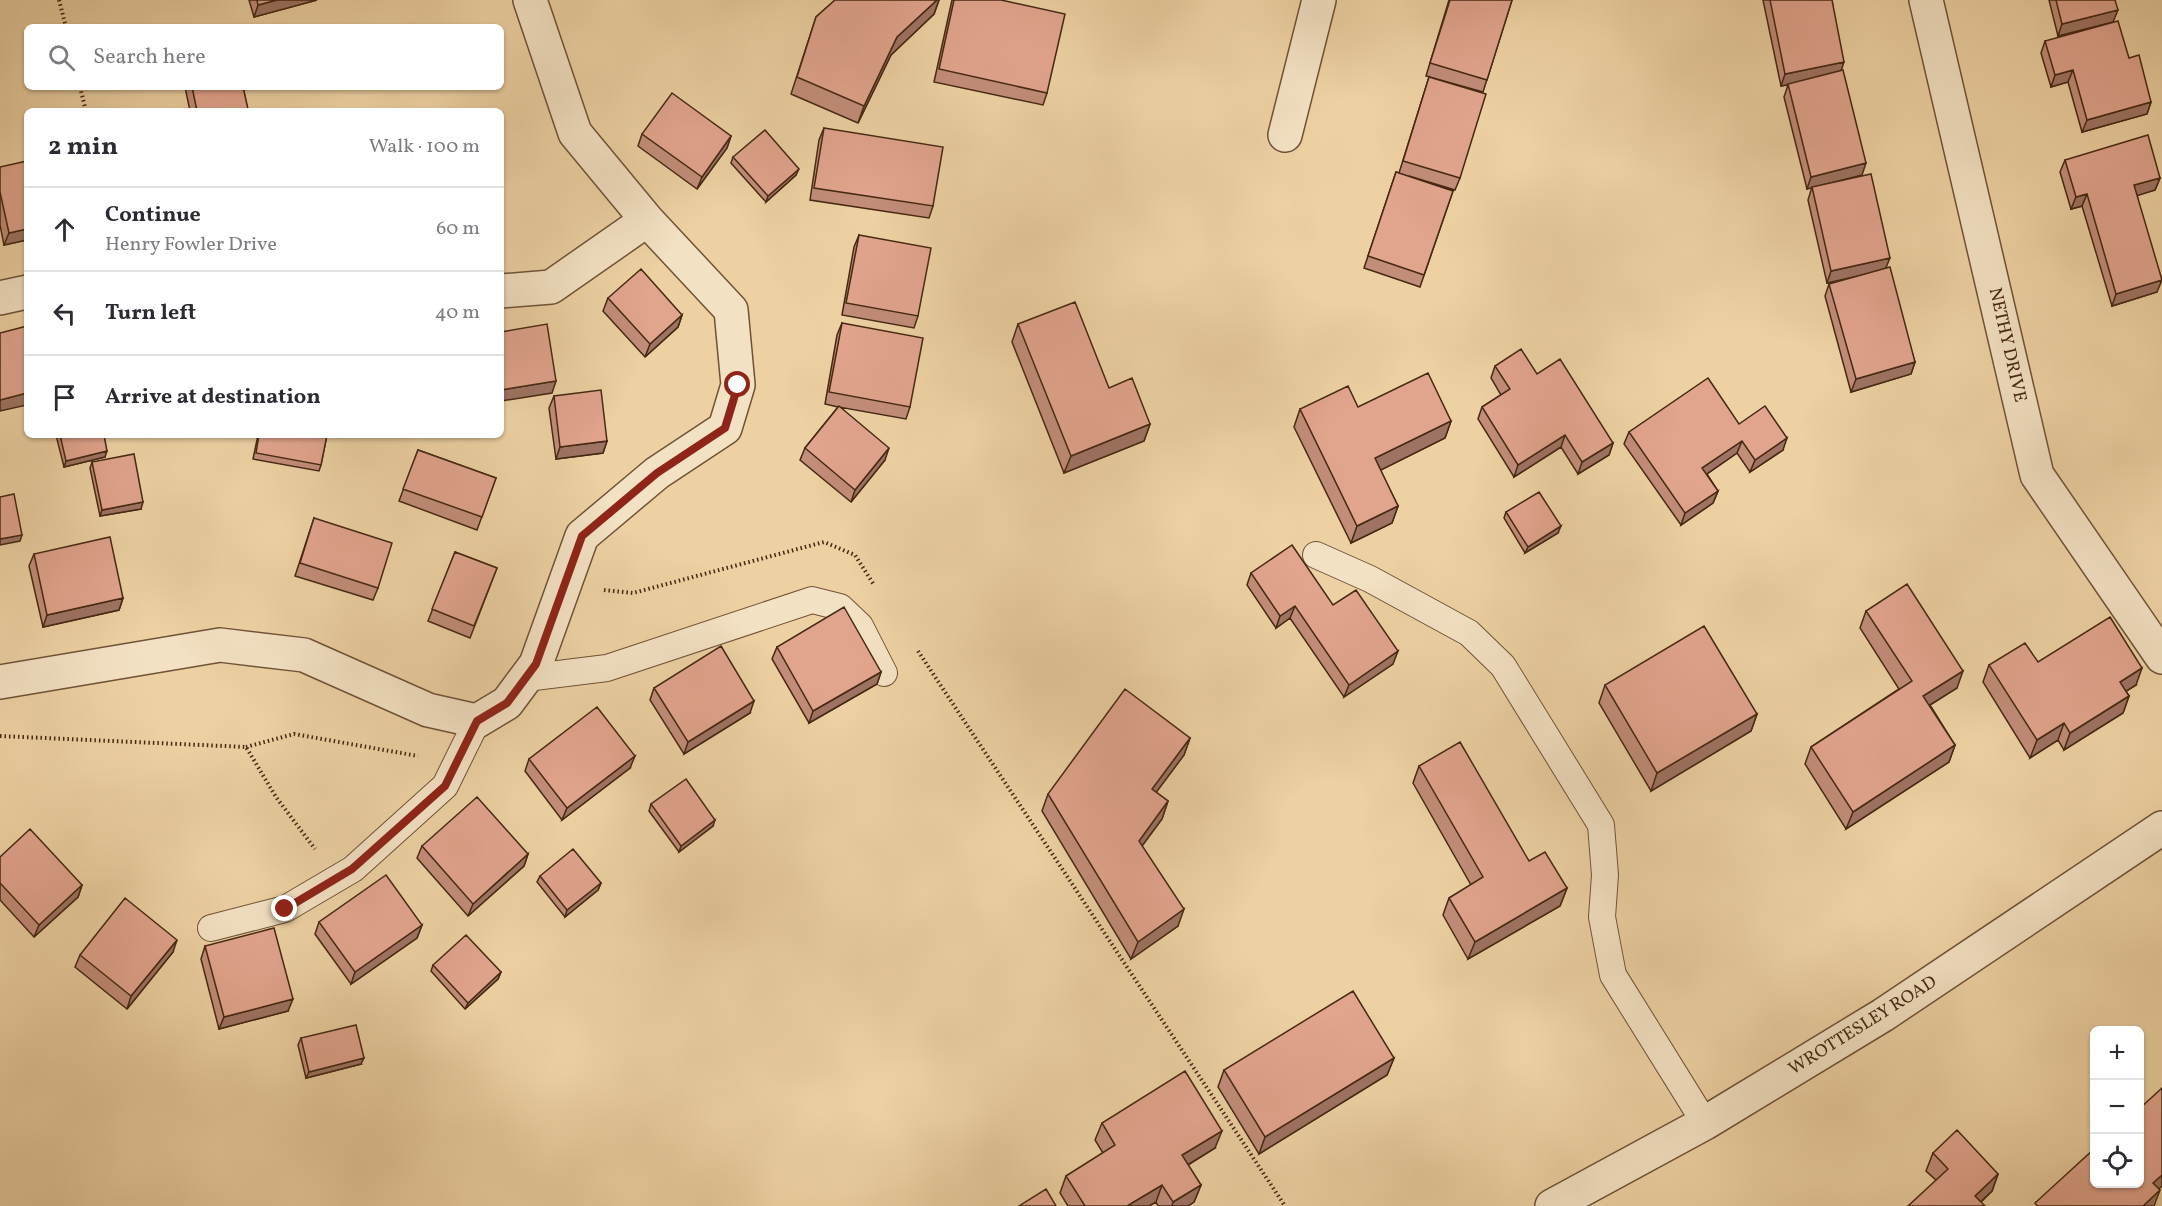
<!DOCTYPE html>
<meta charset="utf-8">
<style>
body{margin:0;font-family:Vollkorn,serif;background:#f7f7f7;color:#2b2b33}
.controls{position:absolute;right:18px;bottom:18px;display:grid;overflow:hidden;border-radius:9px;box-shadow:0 2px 4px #0004}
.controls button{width:54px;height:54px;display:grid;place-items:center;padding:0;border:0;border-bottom:2px solid #e1e1e2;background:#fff;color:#2b2b33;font:30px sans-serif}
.stop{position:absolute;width:18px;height:18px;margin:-14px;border:4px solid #8f2418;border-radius:50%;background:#fff}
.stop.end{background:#8f2418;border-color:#fff;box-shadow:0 2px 6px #0008}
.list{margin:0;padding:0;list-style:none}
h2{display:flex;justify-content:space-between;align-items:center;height:78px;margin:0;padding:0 24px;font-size:26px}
h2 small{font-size:20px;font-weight:400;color:#7c7c81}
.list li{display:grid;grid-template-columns:39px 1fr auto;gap:18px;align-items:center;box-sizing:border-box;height:84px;padding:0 24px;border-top:2px solid #e1e1e2}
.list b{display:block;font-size:22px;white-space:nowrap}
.list p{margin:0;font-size:20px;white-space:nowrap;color:#7c7c81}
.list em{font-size:20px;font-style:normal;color:#7c7c81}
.icon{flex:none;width:33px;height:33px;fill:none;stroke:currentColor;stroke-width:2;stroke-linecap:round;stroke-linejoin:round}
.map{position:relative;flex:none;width:2162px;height:1206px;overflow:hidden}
.search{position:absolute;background:#fff;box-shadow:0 2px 4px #0004;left:24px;top:24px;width:480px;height:66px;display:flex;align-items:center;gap:15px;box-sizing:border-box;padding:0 21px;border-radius:9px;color:#7c7c81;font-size:22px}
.panel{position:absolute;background:#fff;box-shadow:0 2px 4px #0004;left:24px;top:108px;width:480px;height:330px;border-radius:9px}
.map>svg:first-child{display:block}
</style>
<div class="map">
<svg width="2162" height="1206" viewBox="0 0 2162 1206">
<rect width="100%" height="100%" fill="#edd1a3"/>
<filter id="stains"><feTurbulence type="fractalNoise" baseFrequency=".00333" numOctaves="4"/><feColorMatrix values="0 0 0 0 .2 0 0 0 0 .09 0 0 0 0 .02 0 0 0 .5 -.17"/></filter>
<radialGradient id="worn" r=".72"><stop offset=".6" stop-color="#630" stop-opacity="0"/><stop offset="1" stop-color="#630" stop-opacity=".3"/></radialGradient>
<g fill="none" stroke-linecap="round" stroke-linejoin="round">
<defs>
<path id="lane" d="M1316 555 1370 579 1469 633 1503 666 1601 825 1605 875 1602 917 1613 975 1705 1123
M526 678 607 668 812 600 840 607 860 626 884 673
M211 928 285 909 353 869 445 786 477 721"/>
<path id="street" d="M1926 0 2037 475 2162 657
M1285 135 1319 0
M501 291 551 287 647 220
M0 298 27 292
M0 682 220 645 304 655 428 710 477 721 507 703 536 664 582 536 657 473 725 428 738 385 731 310 647 220 575 133 530 0
M1552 1206 1705 1123 1883 1015 2162 828"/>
</defs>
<!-- lane casing -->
<use href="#lane" stroke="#705237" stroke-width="28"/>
<!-- street casing -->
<use href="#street" stroke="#705237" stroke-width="36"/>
<!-- path -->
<path stroke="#462813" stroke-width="4" stroke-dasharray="1.5 3" stroke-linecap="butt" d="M59 0 66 27
M80 87 86 111
M604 590 633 593 824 542 855 555 874 585
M918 651 1285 1206
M0 736 246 747 276 797 315 849
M246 747 294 734 418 756"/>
<!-- lane -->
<use href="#lane" stroke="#f3e1c3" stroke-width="26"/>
<!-- street -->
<use href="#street" stroke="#f3e1c3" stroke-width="33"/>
</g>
<!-- wall -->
<path fill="#c28d79" stroke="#462813" stroke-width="1.5" d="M249 0H317L254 17Z
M835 0H939L934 14 891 55 858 123 791 94 816 17Z
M952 0H1001L1047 93 1043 105 934 82Z
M1449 0H1512L1483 92 1426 76Z
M1763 0H1832L1841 71 1862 175 1813 187 1886 268 1915 362 1911 374 1851 392 1825 296 1829 284 1859 276 1827 283 1808 200 1812 187 1807 189 1784 97 1788 85 1781 86Z
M2049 0H2115L2113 22 2058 36Z
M2045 41 2151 102 2147 114 2082 132 2068 82 2051 87 2041 53Z
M1429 77 1460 178 1455 190 1409 176 1453 191 1420 287 1364 268 1396 172 1399 173Z
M185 87H243L248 111H190Z
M824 128 933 206 929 218 810 200 819 140Z
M642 134 731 136 727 148 697 189 638 146Z
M733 157 796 175 766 202 731 163Z
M2065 160 2160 178 2155 190 2137 195 2157 292 2112 306 2082 206 2071 209 2060 172Z
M0 167 27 240 4 245 0 225Z
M859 235 918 316 914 328 842 315 854 247Z
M608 298 682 315 678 327 645 357 603 311Z
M842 323 910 407 906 419 839 407 885 460 851 502 800 460 805 448 838 407 825 404 837 335Z
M1018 324 1109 388 1150 424 1144 441 1064 473 1012 342Z
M1495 366 1537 374 1613 443 1609 455 1578 474 1561 447 1514 477 1478 419 1482 407 1501 395 1491 378Z
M554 396 607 441 603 453 556 459 549 408Z
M1358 407 1451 421 1445 438 1380 470 1398 506 1392 523 1351 543 1294 427 1300 409Z
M1739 424 1783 450 1750 472 1737 453 1707 474 1718 491 1713 503 1681 525 1624 444 1629 432Z
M56 435H104L105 457 64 467Z
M258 435H327L321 465 319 471 253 459Z
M418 450 496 478 477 530 399 501Z
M92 462 141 509 100 516 90 468Z
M1506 512 1558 533 1525 553 1504 518Z
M314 518 378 588 373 600 295 576Z
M455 552 497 568 470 638 428 621Z
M34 554 123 598 119 610 43 627 29 566Z
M1251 573 1333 605 1393 664 1344 697 1290 618 1276 628 1247 585Z
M1866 611 1957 688 1930 705 1955 745 1949 762 1846 829 1805 764 1811 747 1899 689 1860 628Z
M777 647 881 672 877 684 809 723 772 659Z
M2038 662 2136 685 2126 691 2129 696 2123 713 2064 750 2058 740 2030 758 1983 682 1989 665Z
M1605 685 1757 714 1751 731 1651 791 1599 703Z
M654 688 750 713 684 754 650 700Z
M1190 738 1184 755 1156 792 1168 801 1162 819 1142 846 1178 926 1131 959 1042 811 1048 794Z
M529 759 630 768 562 820 525 771Z
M1419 766 1529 861 1567 888 1560 906 1468 959 1443 915 1449 898 1471 885 1413 783Z
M651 804 713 826 679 852 649 811Z
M422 846 528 854 524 866 468 916 417 858Z
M0 857 82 885 78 897 34 937 0 900Z
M540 876 601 883 598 890 565 917 537 882Z
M319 922 422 925 417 938 351 984 315 934Z
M205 946 288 1011 219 1029 201 959Z
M173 952 127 1009 75 967 80 955Z
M433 965 501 972 498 979 465 1009 431 971Z
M301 1038 361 1064 306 1078 298 1045Z
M1394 1058 1387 1075 1259 1154 1218 1087 1224 1070Z
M1102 1123 1215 1148 1188 1165 1201 1185 1194 1202 1188 1206H1158L1156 1202 1149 1206H1068L1060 1193 1066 1176 1103 1153 1095 1140Z
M1933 1153 1998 1174 1992 1191 1981 1202 1936 1180 1926 1171Z"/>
<!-- shaded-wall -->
<path fill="#9e7363" stroke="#462813" stroke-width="1.5" d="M277 0H317L254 17 258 5Z
M937 0H939L934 14 891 55 858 123 864 106 897 37Z
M2118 10 2113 22 2058 36 2062 24Z
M1844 62 1840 74 1781 86 1785 74Z
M2073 70 2068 82 2051 87 2055 75Z
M2151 102 2147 114 2082 132 2087 120Z
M731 136 727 148 697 189 702 177Z
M1866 163 1862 175 1807 189 1811 177Z
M799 169 796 175 766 202 768 196Z
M2160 178 2155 190 2130 198 2134 185Z
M2087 194 2082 206 2071 209 2076 197Z
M27 229V240L4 245 9 233Z
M1890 258 1885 270 1827 283 1831 271Z
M2162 280 2157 292 2112 306 2116 294Z
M682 315 678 327 645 357 650 344Z
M1915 362 1911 374 1851 392 1856 379Z
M556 381 552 393 501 401V390Z
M27 393V405L0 411V400Z
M1451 421 1445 438 1369 476 1375 458Z
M1150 424 1144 441 1064 473 1071 456Z
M1565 435 1561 447 1514 477 1518 465Z
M1787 438 1783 450 1750 472 1755 460Z
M607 441 603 453 556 459 560 447Z
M1742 441 1737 453 1698 480 1702 468Z
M1613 443 1609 455 1578 474 1582 462Z
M889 448 885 460 851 502 855 490Z
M107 451 105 457 64 467 66 461Z
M1718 491 1713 503 1681 525 1685 513Z
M143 502 141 509 100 516 102 510Z
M1398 506 1392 523 1351 543 1357 526Z
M1561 526 1558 533 1525 553 1528 547Z
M22 535 20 541 0 545V539Z
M123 598 119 610 43 627 47 615Z
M1295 606 1290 618 1276 628 1280 616Z
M1398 651 1393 664 1344 697 1349 685Z
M2142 668 2136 685 2114 699 2120 682Z
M1963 671 1957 688 1917 713 1923 696Z
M881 672 877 684 809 723 813 711Z
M2129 696 2123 713 2064 750 2070 733Z
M754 701 750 713 684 754 688 742Z
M1757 714 1751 731 1651 791 1657 773Z
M2064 723 2058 740 2030 758 2037 740Z
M1190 738 1184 755 1146 806 1152 789Z
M1955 745 1949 762 1846 829 1853 812Z
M635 756 630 768 562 820 567 808Z
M1168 801 1162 819 1133 858 1139 841Z
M715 820 713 826 679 852 681 846Z
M528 854 524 866 468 916 473 904Z
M601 883 598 890 565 917 567 910Z
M82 885 78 897 34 937 39 925Z
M1567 888 1560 906 1468 959 1475 942Z
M1184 909 1178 926 1131 959 1138 942Z
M422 925 417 938 351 984 355 972Z
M177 940 173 952 127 1009 131 996Z
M501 972 498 979 465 1009 468 1003Z
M293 999 288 1011 219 1029 224 1017Z
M364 1058 361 1064 306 1078 309 1072Z
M1394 1058 1387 1075 1259 1154 1265 1137Z
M1222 1131 1215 1148 1176 1172 1182 1155Z
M1998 1174 1992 1191 1976 1206 1975 1196Z
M2162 1175V1186L2147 1200 2153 1183Z
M1162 1185 1156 1202 1149 1206H1127Z
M1201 1185 1194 1202 1188 1206H1172L1173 1202Z
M2160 1190 2154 1206H2143Z"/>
<!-- building -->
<path fill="#e1a48d" stroke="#462813" stroke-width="1.5" d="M257 0H277L258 5Z
M835 0H937L897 37 864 106 797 77 816 17Z
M954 0H1001L1065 14 1047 93 939 69Z
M1450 0H1512L1487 80 1430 63Z
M1770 0H1832L1844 62 1785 74Z
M2056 0H2115L2118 10 2062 24Z
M2118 21 2129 58 2139 55 2151 102 2087 120 2073 70 2055 75 2045 41Z
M1843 70 1866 163 1811 177 1788 84Z
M1429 77 1486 94 1460 178 1403 161Z
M192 87H243L248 109 241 111H197Z
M672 93 731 136 702 177 642 134Z
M824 128 943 147 933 206 814 188Z
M765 130 799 169 768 196 733 157Z
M2148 135 2160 178 2134 185 2162 280 2116 294 2087 194 2076 197 2065 160Z
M27 161V229L9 233 0 192V167Z
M1396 172 1453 191 1424 275 1368 256Z
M1871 174 1890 258 1831 271 1812 187Z
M859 235 931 248 918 316 846 303Z
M1890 267 1915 362 1856 379 1829 284Z
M641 269 682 315 650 344 608 298Z
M1075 302 1109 388 1132 378 1150 424 1071 456 1018 324Z
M842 323 923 338 910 407 829 392Z
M547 324 556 381 501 390V332Z
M27 326V393L0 400V333Z
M1521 349 1537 374 1560 359 1613 443 1582 462 1565 435 1518 465 1482 407 1510 389 1495 366Z
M1428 373 1451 421 1375 458 1398 506 1357 526 1300 409 1348 386 1358 407Z
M1708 378 1739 424 1765 406 1787 438 1755 460 1742 441 1702 468 1718 491 1685 513 1629 432Z
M601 390 607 441 560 447 554 396Z
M839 406 889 448 855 490 805 448Z
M60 435H104L107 451 66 461Z
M259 435H327L321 465 256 453Z
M418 450 496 478 482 517 403 489Z
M134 454 143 502 102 510 92 462Z
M1539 492 1561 526 1528 547 1506 512Z
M14 494 22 535 0 539V497Z
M314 518 392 543 378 588 300 563Z
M110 537 123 598 47 615 34 554Z
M1292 545 1333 605 1356 590 1398 651 1349 685 1295 606 1280 616 1251 573Z
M455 552 497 568 474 626 432 609Z
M1907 584 1963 671 1923 696 1955 745 1853 812 1811 747 1912 681 1866 611Z
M844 607 881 672 813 711 777 647Z
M2110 617 2142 668 2120 682 2129 696 2070 733 2064 723 2037 740 1989 665 2025 643 2038 662Z
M1704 626 1757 714 1657 773 1605 685Z
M721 646 754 701 688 742 654 688Z
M1125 689 1190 738 1152 789 1168 801 1139 841 1184 909 1138 942 1048 794Z
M597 707 635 756 567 808 529 759Z
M1460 742 1529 861 1545 852 1567 888 1475 942 1449 898 1483 877 1419 766Z
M686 779 715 820 681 846 651 804Z
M477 797 528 854 473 904 422 846Z
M30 829 82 885 39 925 0 883V857Z
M573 849 601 883 567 910 540 876Z
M386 875 422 925 355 972 319 922Z
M125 898 177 940 131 996 80 955Z
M274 928 293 999 224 1017 205 946Z
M466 935 501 972 468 1003 433 965Z
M1353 991 1394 1058 1265 1137 1224 1070Z
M356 1025 364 1058 309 1072 301 1038Z
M1185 1071 1222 1131 1182 1155 1201 1185 1173 1202 1162 1185 1127 1206H1085L1066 1176 1115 1145 1102 1123Z
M2162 1088V1175L2153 1183 2160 1190 2143 1206H2037L2035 1203 2094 1149V1184H2139V1109Z
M1957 1130 1998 1174 1975 1196 1985 1206H1908L1948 1169 1933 1153Z
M1046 1189 1056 1206H1019Z"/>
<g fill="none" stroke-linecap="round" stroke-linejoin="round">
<!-- route -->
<path stroke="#8f2418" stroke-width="8" d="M285 909 352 869 445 786 477 721 507 703 536 664 582 536 657 473 725 428 738 385"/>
</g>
<g text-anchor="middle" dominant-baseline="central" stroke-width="4.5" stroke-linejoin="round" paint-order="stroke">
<!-- street labels -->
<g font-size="18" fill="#462813" stroke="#f3e1c3">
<text transform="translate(2007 345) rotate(77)">NETHY DRIVE</text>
<text transform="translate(1863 1026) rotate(-32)">WROTTESLEY ROAD</text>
</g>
</g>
<rect width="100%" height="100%" filter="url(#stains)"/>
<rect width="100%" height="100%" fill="url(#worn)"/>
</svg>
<div class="controls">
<button>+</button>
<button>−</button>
<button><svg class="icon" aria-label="locate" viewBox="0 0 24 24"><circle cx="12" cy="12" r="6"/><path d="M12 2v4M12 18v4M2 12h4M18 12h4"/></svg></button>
</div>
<div class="stop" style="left:738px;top:385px"></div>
<div class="stop end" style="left:285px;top:909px"></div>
<div class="search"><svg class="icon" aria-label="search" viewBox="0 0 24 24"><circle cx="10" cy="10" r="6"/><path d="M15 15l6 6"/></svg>Search here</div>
<section class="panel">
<h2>2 min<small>Walk · 100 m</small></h2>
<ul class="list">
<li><svg class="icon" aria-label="ahead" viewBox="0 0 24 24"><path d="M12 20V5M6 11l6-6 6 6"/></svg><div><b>Continue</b><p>Henry Fowler Drive</p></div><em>60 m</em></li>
<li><svg class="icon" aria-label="left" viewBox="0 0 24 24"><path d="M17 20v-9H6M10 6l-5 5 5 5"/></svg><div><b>Turn left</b></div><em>40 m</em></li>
<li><svg class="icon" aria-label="arrive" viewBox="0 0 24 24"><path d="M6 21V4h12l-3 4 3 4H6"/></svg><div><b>Arrive at destination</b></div></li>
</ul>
</section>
</div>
